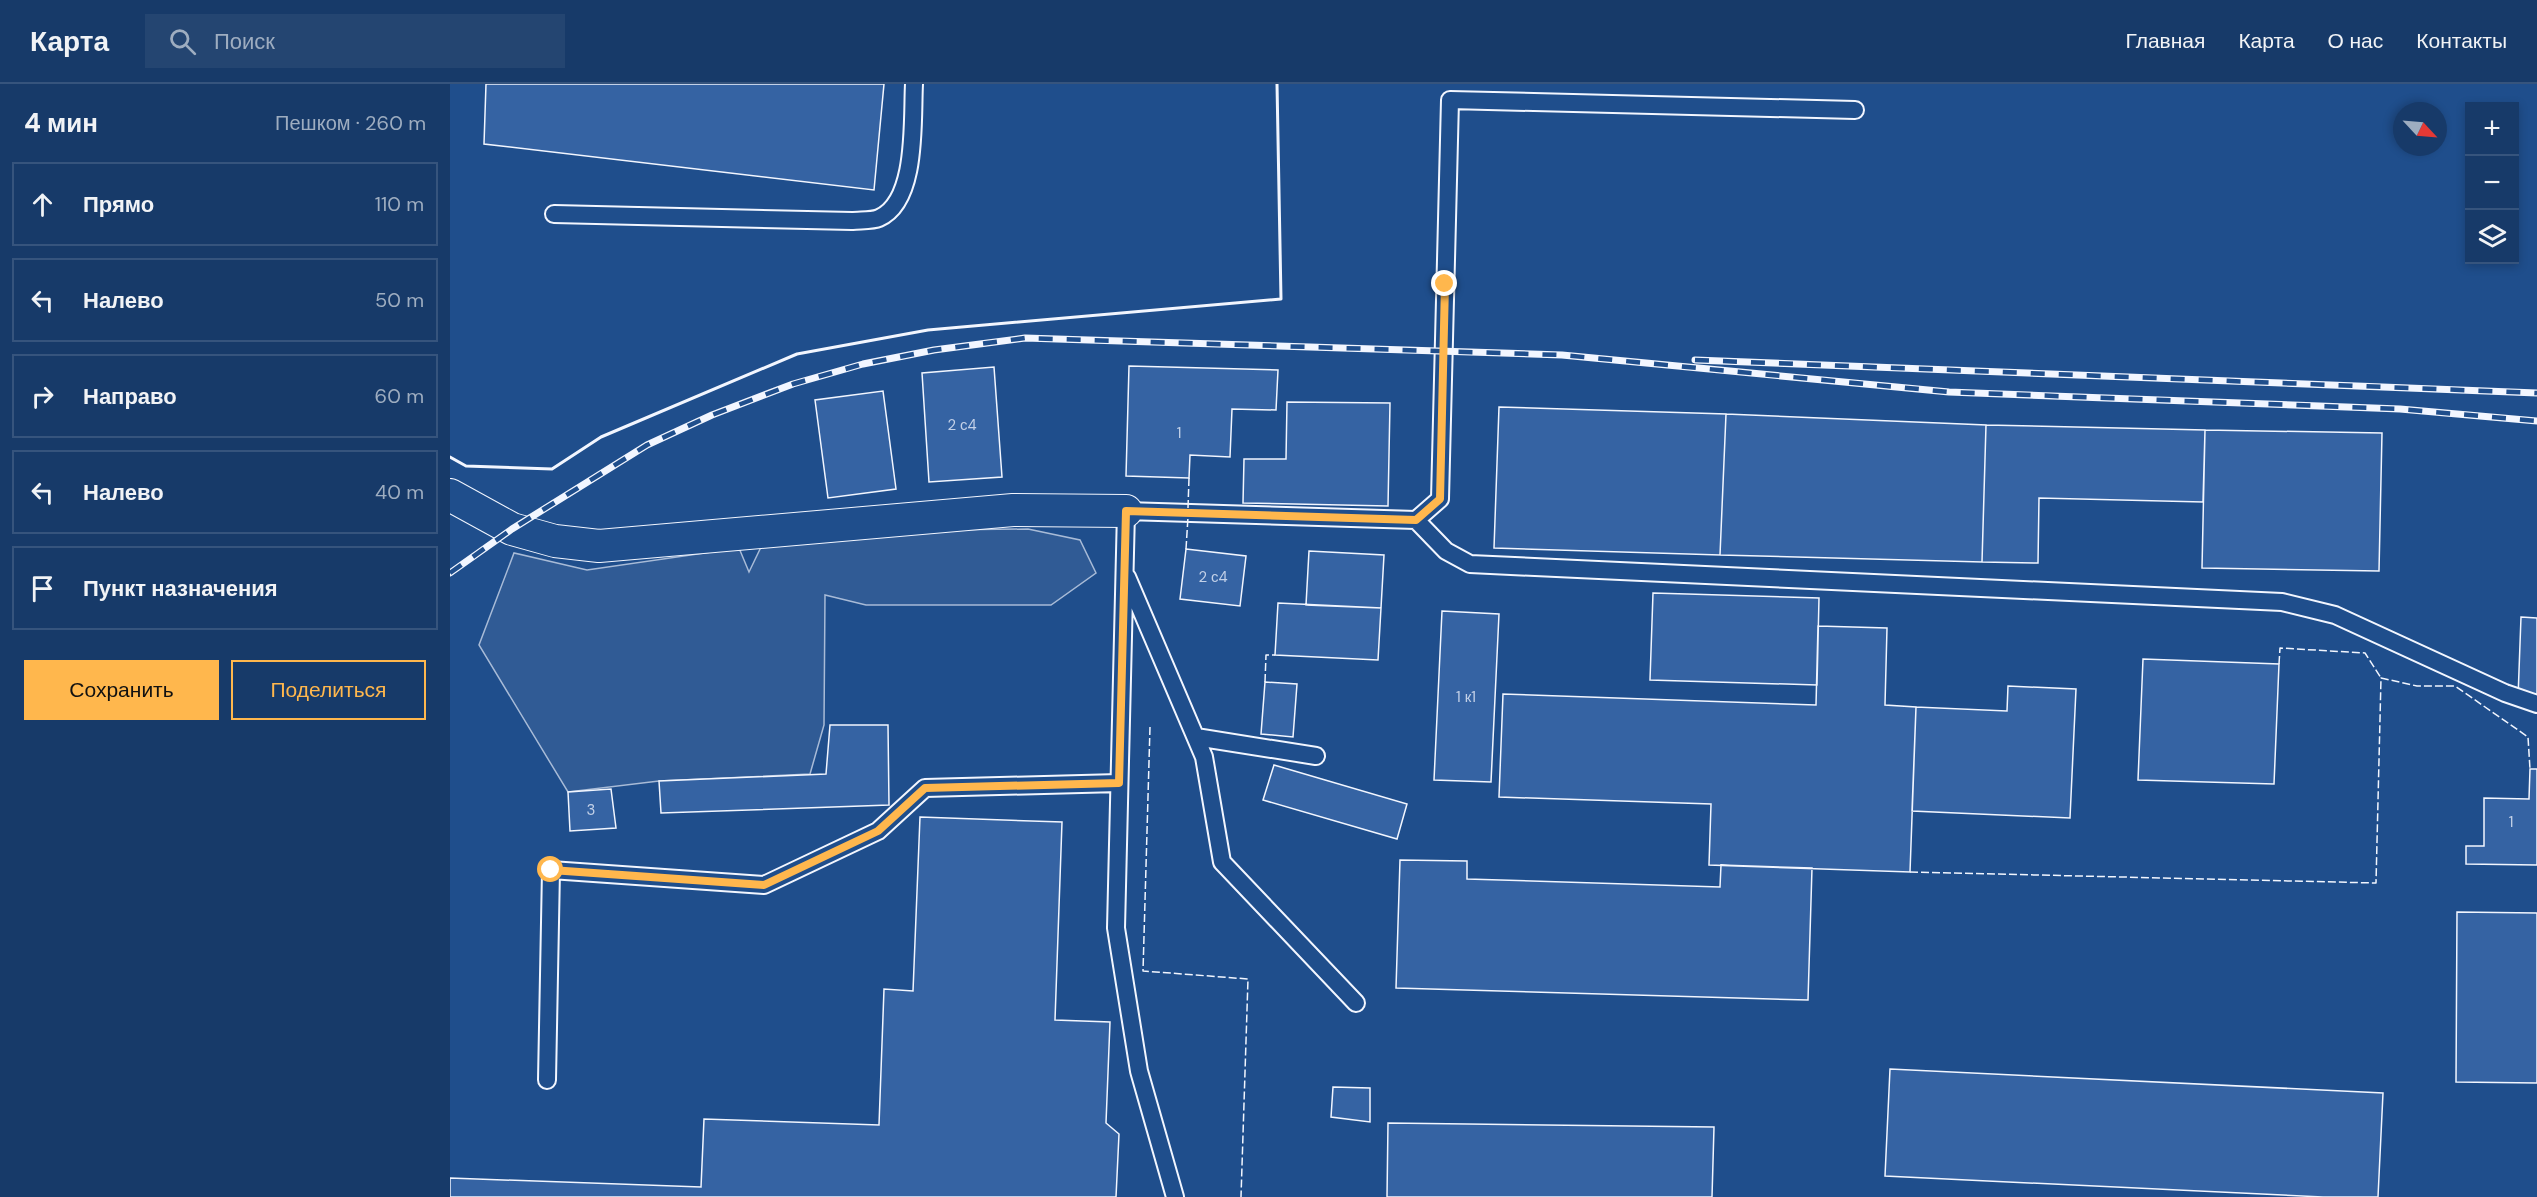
<!DOCTYPE html>
<html lang="ru">
<meta charset="utf-8">
<style>
body{margin:0;font-family:"DM Sans",sans-serif;background:#244571;color:#f1f3f6}
.controls{position:absolute;right:18px;top:18px;display:grid;overflow:hidden;border-radius:0px;box-shadow:0 3px 9px #0003}
.controls button{width:54px;height:54px;display:grid;place-items:center;padding:0;border:0;border-bottom:2px solid #36547d;background:#173a69;color:#f1f3f6;font:30px sans-serif}
.compass{position:absolute;left:1943px;top:18px;width:54px;height:54px;border-radius:50%;background:#173a69;box-shadow:0 3px 9px #0003;rotate:116deg}
.stop{position:absolute;width:18px;height:18px;margin:-14px;border:4px solid #ffb74d;border-radius:50%;background:#fff}
.stop.end{background:#ffb74d;border-color:#fff;box-shadow:0 2px 6px #0008}
.list{margin:0;padding:0;list-style:none}
h2{display:flex;justify-content:space-between;align-items:center;height:78px;margin:0;padding:0 24px;font-size:26px}
h2 small{font-size:20px;font-weight:400;color:#9eadc0}
.list li{display:grid;grid-template-columns:39px 1fr auto;gap:18px;align-items:center;box-sizing:border-box;height:84px;margin:0 12px 12px;padding:0 12px;border:2px solid #36547d;border-radius:0px}
.list b{display:block;font-size:22px;white-space:nowrap}
.list em{font-size:20px;font-style:normal;color:#9eadc0}
.actions{display:flex;gap:12px;padding:18px 24px}
.actions a{flex:1;padding:14px 0;border:2px solid #ffb74d;border-radius:0px;text-align:center;font-size:21px;color:#ffb74d}
.actions .main{background:#ffb74d;color:#111}
.icon{flex:none;width:33px;height:33px;fill:none;stroke:currentColor;stroke-width:2;stroke-linecap:round;stroke-linejoin:round}
.map{position:relative;flex:none;width:2087px;height:1113px;overflow:hidden}
header{display:flex;align-items:center;gap:36px;box-sizing:border-box;height:84px;padding:0 30px;background:#173a69;border-bottom:2px solid #36547d}
header strong{font-size:28px}
nav{display:flex;gap:33px;margin-inline-start:auto;font-size:21px}
.search{width:420px;height:54px;background:#244571;display:flex;align-items:center;gap:15px;box-sizing:border-box;padding:0 21px;border-radius:0px;color:#9eadc0;font-size:22px}
main{display:flex}
aside{flex:1;background:#173a69}
.map>svg:first-child{display:block}
</style>
<header>
<strong>Карта</strong>
<div class="search"><svg class="icon" aria-label="search" viewBox="0 0 24 24"><circle cx="10" cy="10" r="6"/><path d="M15 15l6 6"/></svg>Поиск</div>
<nav><a>Главная</a><a>Карта</a><a>О нас</a><a>Контакты</a></nav>
</header>
<main>
<aside>
<h2>4 мин<small>Пешком · 260 m</small></h2>
<ul class="list">
<li><svg class="icon" aria-label="ahead" viewBox="0 0 24 24"><path d="M12 20V5M6 11l6-6 6 6"/></svg><div><b>Прямо</b></div><em>110 m</em></li>
<li><svg class="icon" aria-label="left" viewBox="0 0 24 24"><path d="M17 20v-9H6M10 6l-5 5 5 5"/></svg><div><b>Налево</b></div><em>50 m</em></li>
<li><svg class="icon" aria-label="right" viewBox="0 0 24 24"><path d="M7 20v-9h11M14 6l5 5-5 5"/></svg><div><b>Направо</b></div><em>60 m</em></li>
<li><svg class="icon" aria-label="left" viewBox="0 0 24 24"><path d="M17 20v-9H6M10 6l-5 5 5 5"/></svg><div><b>Налево</b></div><em>40 m</em></li>
<li><svg class="icon" aria-label="arrive" viewBox="0 0 24 24"><path d="M6 21V4h12l-3 4 3 4H6"/></svg><div><b>Пункт назначения</b></div></li>
</ul>
<div class="actions"><a class="main">Сохранить</a><a>Поделиться</a></div>
</aside>
<div class="map">
<svg width="2087" height="1113" viewBox="0 0 2087 1113">
<rect width="100%" height="100%" fill="#1f4e8c"/>
<!-- built -->
<path fill="#305b95" stroke="#a8bbd7" stroke-width="1.5" d="M578 445 630 456 646 489 601 521H416L375 511 374 641 360 690 209 697 118 708 29 561 64 469 137 486 289 464 299 488 313 459 487 446Z"/>
<!-- building -->
<path fill="#3563a3" stroke="#f2f6ff" stroke-width="1.5" d="M36 0H434L424 106 34 60Z
M679 282 828 286 826 326 782 325 780 373 740 371 739 394 676 392Z
M544 283 552 393 479 398 472 289Z
M433 307 446 405 378 414 365 316Z
M837 318 940 319 938 422 793 419 794 375H836Z
M1049 323 1276 330 1270 471 1044 464Z
M1276 330 1536 341 1532 478 1270 471Z
M1536 341 1755 346 1753 418 1589 414 1588 479 1532 478Z
M1755 346 1932 349 1929 487 1752 484Z
M736 465 796 472 790 522 730 515Z
M859 467 934 471 931 524 856 521Z
M1203 509 1369 514 1367 601 1200 596Z
M828 519 931 524 928 576 825 571Z
M992 527 1049 530 1041 698 984 696Z
M2071 533 2087 534V620L2068 614Z
M1368 542 1437 544 1435 621 1466 623 1460 788 1259 781 1261 720 1049 713 1053 610 1366 621Z
M1693 575 1829 580 1824 700 1688 696Z
M815 598 847 600 843 653 811 650Z
M1558 602 1626 605 1620 734 1462 727 1466 623 1557 627Z
M380 641H438L439 721 211 729 209 697 376 690Z
M824 681 957 720 947 755 813 716Z
M2080 685H2087V781L2016 780V762H2034V714L2079 715Z
M161 705 166 744 120 747 118 708Z
M470 733 612 738 605 936 660 938 656 1039 669 1050 666 1113H0V1094L251 1103 254 1035 429 1041 434 905 463 907Z
M950 776 1017 777V795L1270 803 1271 781 1362 784 1358 916 946 904Z
M2007 828 2087 829V999L2006 998Z
M1440 985 1933 1009 1928 1113H1873L1435 1092Z
M883 1003 920 1004V1038L881 1033Z
M938 1039 1264 1043 1262 1113H937Z"/>
<g fill="none" stroke-linecap="round" stroke-linejoin="round">
<defs>
<path id="lane" d="M104 130 402 137C410 136 422 137 429 134 468 117 462 35 464 0
M966 436 996 467 1020 480 1832 518 1885 531 2055 609 2087 620
M677 493 754 673 772 778 906 919
M746 653 866 672
M97 996 101 786 314 801 428 747 475 704 669 699
M725 1113 689 987 666 844 676 427 966 436 990 415 1000 16 1405 26"/>
<path id="street" d="M0 411 62 445 105 457 149 462 563 426 676 427"/>
</defs>
<!-- lane casing -->
<use href="#lane" stroke="#f2f6ff" stroke-width="20"/>
<!-- street casing -->
<use href="#street" stroke="#f2f6ff" stroke-width="34"/>
<!-- lane -->
<use href="#lane" stroke="#1f4e8c" stroke-width="16"/>
<!-- street -->
<use href="#street" stroke="#1f4e8c" stroke-width="32"/>
<defs>
<path id="rail" d="M1245 276 2087 309
M0 489 62 445 197 361 262 331 343 300 413 280 484 266 575 254 1112 271 1499 308 1950 325 2087 337"/>
</defs>
<!-- rail casing -->
<use href="#rail" stroke="#f2f6ff" stroke-width="7"/>
<!-- rail -->
<use href="#rail" stroke="#1f4e8c" stroke-width="4.5" stroke-dasharray="14" stroke-linecap="butt"/>
<!-- fence -->
<path stroke="#f2f6ff" stroke-width="1.5" stroke-dasharray="8 3" stroke-linecap="butt" d="M738 424 739 394
M736 465 738 433
M1829 580 1830 564 1915 569 1931 594
M815 598 816 571H825
M700 643 693 887 798 895 791 1113
M1460 788 1926 799 1931 594 1967 602H2005L2078 653 2080 685"/>
<!-- wall -->
<path stroke="#f2f6ff" stroke-width="3" d="M0 373 16 382 102 385 151 353 347 270 478 246 831 215 827 0"/>
</g>
<g fill="none" stroke-linecap="round" stroke-linejoin="round">
<!-- route -->
<path stroke="#ffb74d" stroke-width="8" d="M101 786 314 801 428 747 475 704 669 699 676 427 966 436 990 415 995 200"/>
</g>
<g text-anchor="middle" dominant-baseline="central" stroke-width="4.5" stroke-linejoin="round" paint-order="stroke">
<!-- number labels -->
<g font-size="15" fill="#c3d1e8">
<text x="512" y="341">2 с4</text>
<text x="729" y="349">1</text>
<text x="763" y="493">2 с4</text>
<text x="1016" y="613">1 к1</text>
<text x="141" y="726">3</text>
<text x="2061" y="738">1</text>
</g>
</g>
</svg>
<div class="controls">
<button>+</button>
<button>−</button>
<button><svg class="icon" aria-label="layers" viewBox="0 0 24 24"><path d="M12 4l9 5-9 5-9-5zM3 14l9 5 9-5"/></svg></button>
</div>
<svg class="compass" viewBox="-18 -18 36 36"><path d="M0-13l5 13h-10z" fill="#e53935"/><path d="M0 13l5-13h-10z" fill="#9eadc0"/></svg>
<div class="stop" style="left:101px;top:786px"></div>
<div class="stop end" style="left:995px;top:200px"></div>
</div>
</main>
